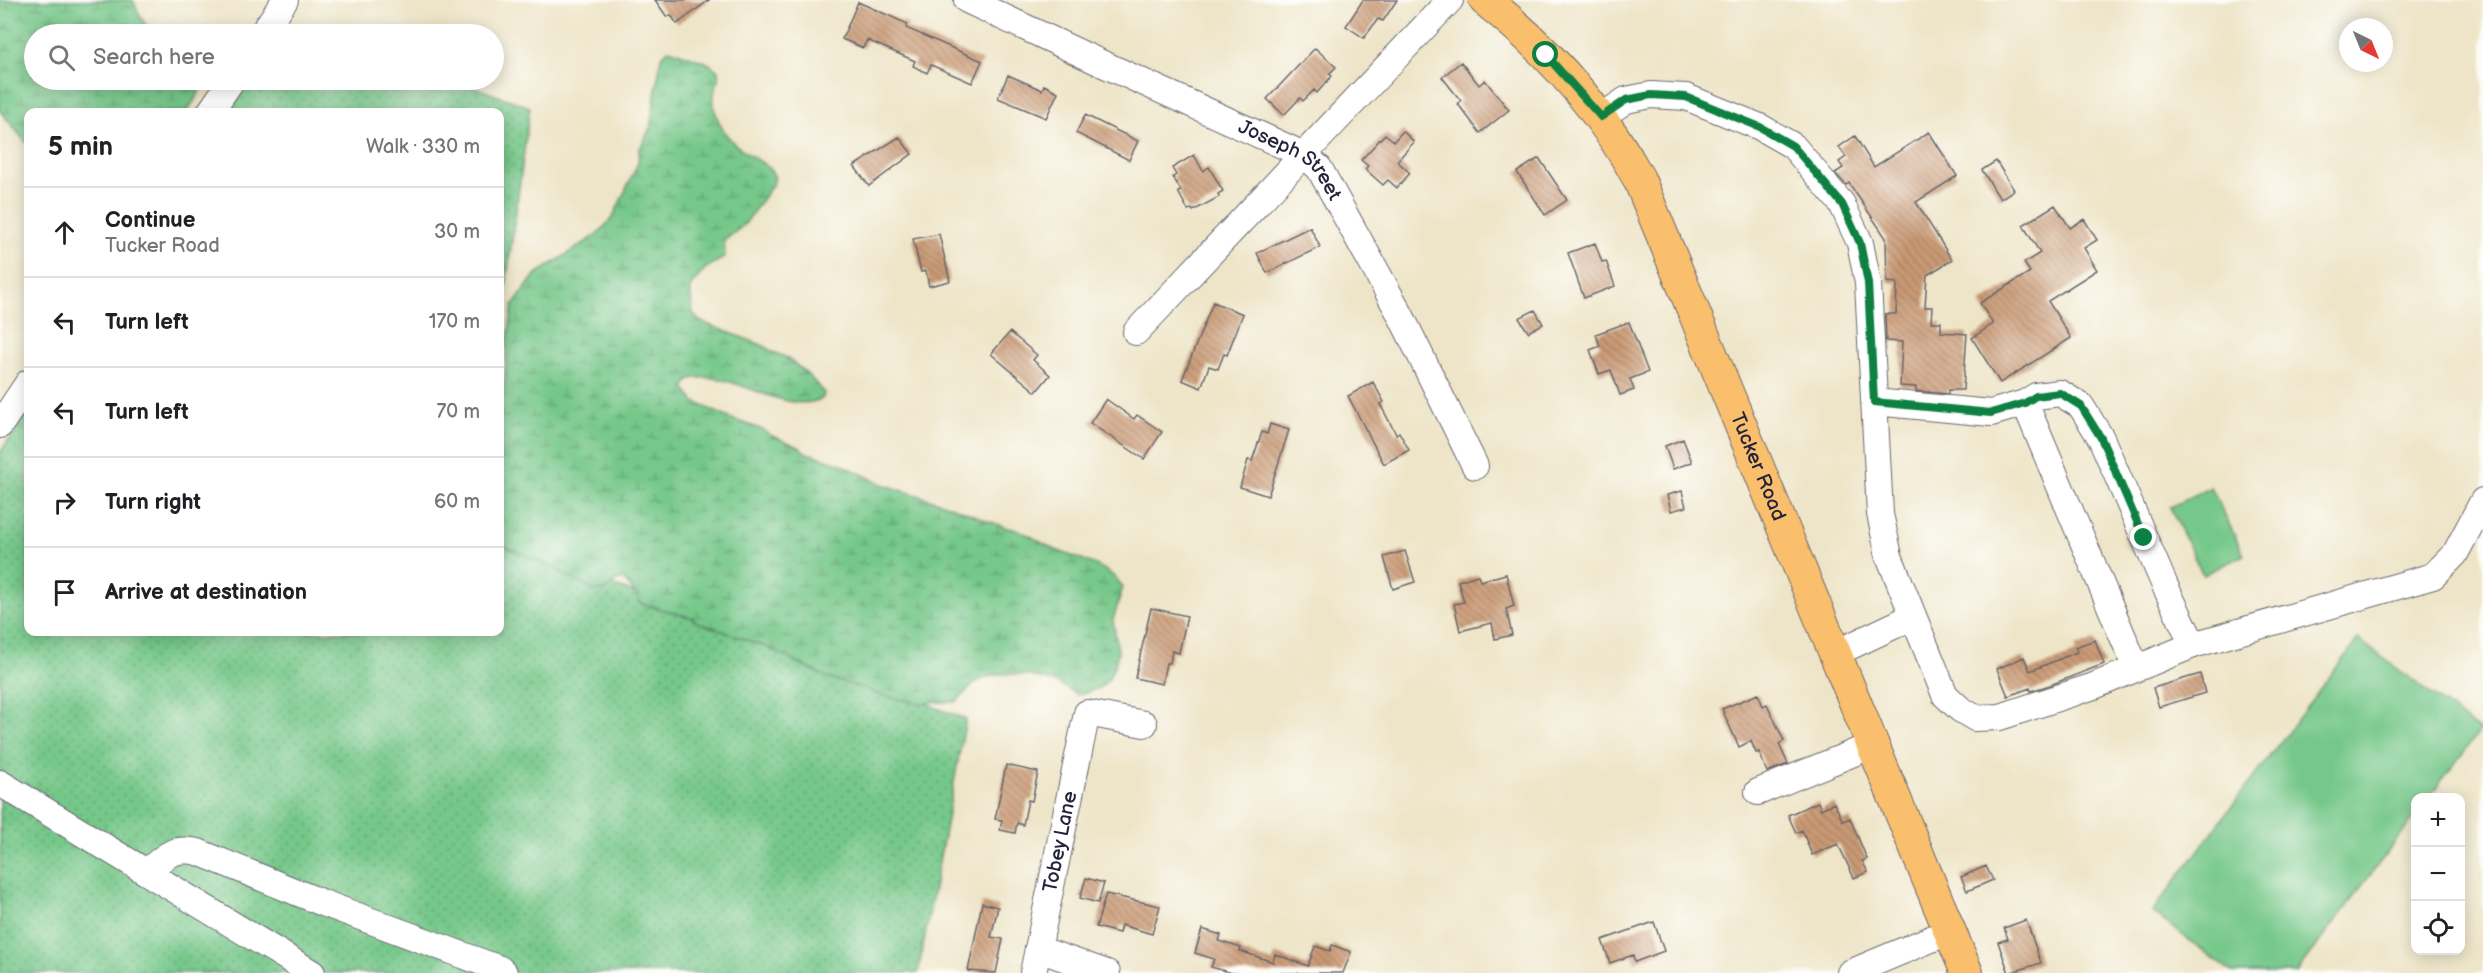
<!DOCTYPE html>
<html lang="en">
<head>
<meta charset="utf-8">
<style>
	:root { --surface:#fff; --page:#f2f2f2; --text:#202124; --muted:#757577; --line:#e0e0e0 }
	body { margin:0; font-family:"Balsamiq Sans",sans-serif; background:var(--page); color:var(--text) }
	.controls { position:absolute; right:18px; bottom:18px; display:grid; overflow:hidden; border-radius:12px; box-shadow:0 3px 15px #0003 }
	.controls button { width:54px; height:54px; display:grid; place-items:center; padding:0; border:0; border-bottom:2px solid var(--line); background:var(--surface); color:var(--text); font:30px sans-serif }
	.compass { position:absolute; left:2339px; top:18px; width:54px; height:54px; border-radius:50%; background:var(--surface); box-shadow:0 3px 15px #0003; rotate:137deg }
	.stop { position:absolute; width:18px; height:18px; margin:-14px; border:4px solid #0b8043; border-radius:50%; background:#fff }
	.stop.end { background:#0b8043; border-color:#fff; box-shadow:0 2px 6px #0008 }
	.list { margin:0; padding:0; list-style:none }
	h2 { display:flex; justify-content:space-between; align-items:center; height:78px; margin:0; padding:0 24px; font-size:26px }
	h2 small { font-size:20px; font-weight:400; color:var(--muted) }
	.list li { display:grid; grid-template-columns:39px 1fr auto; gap:18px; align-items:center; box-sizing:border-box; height:90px; padding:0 24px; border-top:2px solid var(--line) }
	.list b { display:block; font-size:22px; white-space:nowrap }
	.list p { margin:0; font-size:20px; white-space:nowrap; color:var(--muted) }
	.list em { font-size:20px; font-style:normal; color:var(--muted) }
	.icon { flex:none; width:33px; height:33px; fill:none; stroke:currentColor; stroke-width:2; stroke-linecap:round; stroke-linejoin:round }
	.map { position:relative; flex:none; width:2483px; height:973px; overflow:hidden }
	.search { position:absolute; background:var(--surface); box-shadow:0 3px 15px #0003; left:24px; top:24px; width:480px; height:66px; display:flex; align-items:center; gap:15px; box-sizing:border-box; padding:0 21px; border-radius:33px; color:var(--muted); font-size:22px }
	.panel { position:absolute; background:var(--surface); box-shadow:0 3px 15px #0003; left:24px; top:108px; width:480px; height:528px; border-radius:12px }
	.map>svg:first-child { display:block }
	.grass { fill:url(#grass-dots); stroke:#4c7562; stroke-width:1.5 }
	.wetland { fill:url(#wetland-marsh); stroke:#4c7562; stroke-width:1.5 }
	.pitch { fill:#76c88a; stroke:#4c7562; stroke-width:1.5 }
	.building { fill:url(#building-back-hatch) }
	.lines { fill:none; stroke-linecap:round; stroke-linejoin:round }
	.minor-casing { stroke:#69666c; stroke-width:28 }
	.major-casing { stroke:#69666c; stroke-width:34 }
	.minor { stroke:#fff; stroke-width:26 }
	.major { stroke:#f9bf6d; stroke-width:32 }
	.route { stroke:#0b8043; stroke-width:8 }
	.labels { text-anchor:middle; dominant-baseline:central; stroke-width:4.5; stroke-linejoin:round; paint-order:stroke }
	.street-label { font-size:20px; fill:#22223b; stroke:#fdfcf7 }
</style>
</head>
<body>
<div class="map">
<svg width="2483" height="973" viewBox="0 0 2483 973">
	<defs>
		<pattern id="grass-dots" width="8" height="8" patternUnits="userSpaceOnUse" patternTransform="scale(1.5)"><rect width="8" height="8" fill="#76c88a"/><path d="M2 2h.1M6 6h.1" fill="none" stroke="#60a272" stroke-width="1.8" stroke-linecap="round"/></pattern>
		<pattern id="wetland-marsh" width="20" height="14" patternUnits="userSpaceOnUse" patternTransform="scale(1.5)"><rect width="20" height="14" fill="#76c88a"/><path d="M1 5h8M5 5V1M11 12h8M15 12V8" fill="none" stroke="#60a272"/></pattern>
		<pattern id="building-back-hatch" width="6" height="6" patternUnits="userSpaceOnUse" patternTransform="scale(1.5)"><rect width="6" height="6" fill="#ca9a75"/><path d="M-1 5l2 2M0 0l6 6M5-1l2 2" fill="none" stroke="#a47d61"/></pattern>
	</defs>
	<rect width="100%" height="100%" fill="#fdfcf7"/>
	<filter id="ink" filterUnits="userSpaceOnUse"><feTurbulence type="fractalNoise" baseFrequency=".0167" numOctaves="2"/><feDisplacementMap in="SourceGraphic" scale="12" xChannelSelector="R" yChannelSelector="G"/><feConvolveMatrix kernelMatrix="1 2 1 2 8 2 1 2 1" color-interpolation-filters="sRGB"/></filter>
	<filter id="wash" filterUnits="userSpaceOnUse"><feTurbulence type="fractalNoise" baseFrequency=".008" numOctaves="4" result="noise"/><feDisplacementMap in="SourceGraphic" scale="24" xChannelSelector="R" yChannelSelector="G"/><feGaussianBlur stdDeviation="1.35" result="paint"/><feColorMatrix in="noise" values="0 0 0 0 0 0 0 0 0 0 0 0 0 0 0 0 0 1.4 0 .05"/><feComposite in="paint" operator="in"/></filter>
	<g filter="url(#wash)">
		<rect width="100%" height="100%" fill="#eee5c8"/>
		<path class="grass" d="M248 80H454L530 107 500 330V112H226Z
			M28 410V632H500V542L966 719 918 973H0V453Z"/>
		<path class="wetland" d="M0 0H133L140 16 152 34H34V80H200L199 93 187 112H28V145L0 111Z
			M669 49 708 63 718 71 719 80C705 103 721 135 742 150 754 159 768 163 775 177L773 184 745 224 724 241 725 257 706 268 690 287 693 313 699 321 764 346C770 352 777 353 785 357 801 367 812 378 824 393L823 398C785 418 732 368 690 379L684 388 695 402 729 418 763 430 772 436 799 447 807 453 839 463 882 484 945 504 1007 528C1024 529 1038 542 1054 549 1078 560 1107 563 1123 587L1113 620 1118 651 1116 662 1108 680 1099 688 1078 695C1055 678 1006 666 980 680 971 685 963 695 956 702L916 703 877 694 870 690 828 678 769 648 697 622 693 618 642 604 629 585 623 579 616 581 604 590 595 591 554 568 502 545 500 543V402L504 388 507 343 513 305 535 275 598 234 613 217 638 163 639 151 650 128 661 57Z"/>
		<path class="pitch" d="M2211 487 2244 555 2203 575 2170 507Z
			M2358 639 2480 731 2429 797 2416 798 2415 816 2296 973H2233L2152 912Z"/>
		<g id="blocks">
			<path class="building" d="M655 0H709L677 24 671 15 667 17Z
				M1363 0H1397L1383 21 1378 19 1364 38 1346 26Z
				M858 2 908 24 906 28 982 61 972 83 931 65 927 73 913 66 915 61 867 40 863 48 842 39Z
				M1315 48 1336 67 1329 74 1332 76 1317 93 1314 90 1303 101 1300 98 1284 115 1267 99Z
				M1461 62 1479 85 1485 80 1509 110 1480 133 1458 104 1461 101 1442 77Z
				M1008 75 1042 90 1044 85 1058 92 1046 118 998 98Z
				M1085 115 1138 141 1129 160 1076 133Z
				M1403 131 1414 142 1397 161 1410 173 1397 188 1388 180 1383 185 1365 169 1368 166 1361 160 1385 134 1394 141Z
				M1929 132 1957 176 1916 202 1952 260 1927 275 1925 307H1932L1931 322H1941V332L1967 334 1963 390H1948V394L1916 391V387L1900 386 1902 342 1886 341 1885 314H1896L1897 283 1887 282 1886 238 1849 183 1846 185 1835 173 1843 168 1839 162 1846 157 1839 147 1855 136 1874 167Z
				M899 137 912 154 869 186 854 166Z
				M1194 155 1203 171 1209 167 1223 191 1218 194 1219 197 1193 211 1192 209 1188 210 1178 192 1181 191 1173 177 1176 175 1172 168Z
				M1539 158 1567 200 1545 215 1517 172Z
				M1996 161 2014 190 2000 199 1982 170Z
				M2055 205 2070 228 2084 219 2097 240 2084 248 2097 270 2048 301 2071 338 2000 383 1972 338 1993 324 1980 303 2030 272 2024 263 2040 253 2023 225Z
				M1310 227 1320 247 1267 273 1257 253Z
				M939 234 950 281 929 286 926 271 921 272 913 239Z
				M1595 243 1602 262 1606 261 1615 286 1584 298 1568 253Z
				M1213 302 1243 314 1227 355 1224 354 1218 369 1209 366 1201 388 1182 380Z
				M1535 310 1543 324 1528 332 1519 318Z
				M1629 322 1648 372 1630 379 1634 390 1620 395 1611 370 1599 374 1590 350 1600 346 1596 334Z
				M1010 332 1037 355 1033 360 1050 375 1036 392 991 354Z
				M1373 382 1384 402 1380 404 1396 434 1399 432 1409 450 1384 464 1348 396Z
				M1106 399 1134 419 1137 415 1162 432 1144 459 1090 423Z
				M1270 424 1289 430 1268 496 1240 487 1248 460 1252 461 1262 432 1267 434Z
				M1683 439 1692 462 1673 469 1665 446Z
				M1682 491 1686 507 1671 511 1667 495Z
				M1405 551 1415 582 1393 589 1384 557Z
				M1506 574 1514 606 1506 609 1512 635 1495 639 1492 623 1460 631 1454 604 1464 602 1458 581 1478 575 1480 581Z
				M1151 608 1187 616 1179 653 1172 651 1170 663H1166L1162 684 1135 678Z
				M2095 640 2104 664 2050 685 2031 691 2030 688 2008 696 1997 669 2024 657 2030 671 2077 652 2075 647Z
				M2200 674 2205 693 2159 707 2153 688Z
				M1758 694 1763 706 1767 704 1784 741 1779 744 1788 764 1767 772 1759 752 1756 753 1751 741 1739 747 1722 709Z
				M1006 765 1038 772 1032 801 1028 800 1023 825 1017 823 1015 833 1000 830 1002 820 995 819Z
				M1818 802 1821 809 1834 803 1843 821 1850 818 1867 859 1862 861 1868 872 1854 878 1838 844 1812 855 1802 830 1796 833 1788 815Z
				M1986 866 1993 880 1967 891 1961 877Z
				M1086 878 1104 883 1098 903 1080 898Z
				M1106 894 1160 906 1152 934 1121 925 1119 933 1096 927Z
				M982 903 998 907 991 937 1003 939 996 973 968 971Z
				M2026 920 2041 963 2009 973 1998 942 2008 939 2004 928Z
				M1654 922 1664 951 1635 962 1633 955 1610 963 1602 940Z
				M1202 929 1221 935 1219 941 1241 948 1240 951 1273 962 1275 954 1308 966 1315 946 1330 951 1332 945 1351 952 1343 973H1232L1211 967 1214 959 1195 953Z"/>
		</g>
	</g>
	<g filter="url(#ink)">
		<use href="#blocks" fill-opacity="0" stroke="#69666c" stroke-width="1.5"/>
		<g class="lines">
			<g class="minor-casing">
				<g id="minor">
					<path id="s1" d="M967 0 1101 63 1304 155 1319 168 1400 314 1475 466"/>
					<path d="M262 34 285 0"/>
					<path d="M210 112 232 80"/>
					<path d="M1601 117 1626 100 1651 95 1686 97 1760 127 1793 146 1842 204 1860 243 1868 283 1880 514 1889 556 1945 695 1960 709 1975 718 2000 717 2094 686 2193 645 2166 588 2101 438 2081 406 2060 393 2036 396 2025 403 1991 413 1874 402"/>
					<path d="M1136 332 1450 0"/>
					<path d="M2025 403 2136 668"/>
					<path d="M0 425 28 383"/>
					<path d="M2193 645 2433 576 2455 554 2483 501"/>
					<path d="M1836 653 1912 617"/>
					<path d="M0 783 312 973"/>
					<path d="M1758 792 1873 745"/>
					<path d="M148 871C165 855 174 847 198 852L323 903 500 969 504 973"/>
					<path d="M1038 949 1107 973"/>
					<path id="s2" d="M1033 973 1087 713 1144 724"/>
					<path d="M1850 973 1950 931"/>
				</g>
			</g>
			<g class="major-casing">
				<g id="major">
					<path id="s3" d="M1485 0C1548 50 1601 109 1639 179L1967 973"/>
				</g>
			</g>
			<use href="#minor" class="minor"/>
			<use href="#major" class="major"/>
		</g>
	</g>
	<g class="lines" filter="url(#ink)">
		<path class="route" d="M1546 55 1601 117 1626 100 1651 95 1686 97 1760 127 1793 146 1842 204 1860 243 1868 283 1874 402 1991 413 2025 403 2036 396 2060 393 2081 406 2101 438 2144 538"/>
	</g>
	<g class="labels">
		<g class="street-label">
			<text stroke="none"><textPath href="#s1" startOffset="363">Joseph Street</textPath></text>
			<text stroke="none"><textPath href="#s3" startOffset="549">Tucker Road</textPath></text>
			<text stroke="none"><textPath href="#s2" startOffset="134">Tobey Lane</textPath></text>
		</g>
	</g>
</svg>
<div class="controls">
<button>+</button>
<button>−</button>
<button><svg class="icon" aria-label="locate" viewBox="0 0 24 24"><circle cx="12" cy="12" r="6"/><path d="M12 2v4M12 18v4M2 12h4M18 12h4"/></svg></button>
</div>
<svg class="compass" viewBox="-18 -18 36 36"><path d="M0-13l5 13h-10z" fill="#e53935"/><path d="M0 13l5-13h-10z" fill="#757577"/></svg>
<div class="stop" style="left:1546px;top:55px"></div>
<div class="stop end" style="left:2144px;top:538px"></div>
<div class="search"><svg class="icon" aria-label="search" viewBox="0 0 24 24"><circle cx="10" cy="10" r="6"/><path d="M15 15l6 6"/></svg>Search here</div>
<section class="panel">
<h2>5 min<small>Walk · 330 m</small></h2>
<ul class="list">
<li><svg class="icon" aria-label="ahead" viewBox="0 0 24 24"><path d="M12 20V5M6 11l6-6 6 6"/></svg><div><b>Continue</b><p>Tucker Road</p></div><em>30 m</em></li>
<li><svg class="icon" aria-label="left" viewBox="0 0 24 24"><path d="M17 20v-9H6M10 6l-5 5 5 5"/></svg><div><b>Turn left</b></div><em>170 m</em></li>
<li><svg class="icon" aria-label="left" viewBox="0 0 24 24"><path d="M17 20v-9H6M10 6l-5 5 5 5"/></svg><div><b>Turn left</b></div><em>70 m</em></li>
<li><svg class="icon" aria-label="right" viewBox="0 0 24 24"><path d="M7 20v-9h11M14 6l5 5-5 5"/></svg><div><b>Turn right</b></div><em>60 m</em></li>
<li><svg class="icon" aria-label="arrive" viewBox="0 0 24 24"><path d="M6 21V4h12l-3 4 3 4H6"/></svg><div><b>Arrive at destination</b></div></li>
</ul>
</section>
</div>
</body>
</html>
